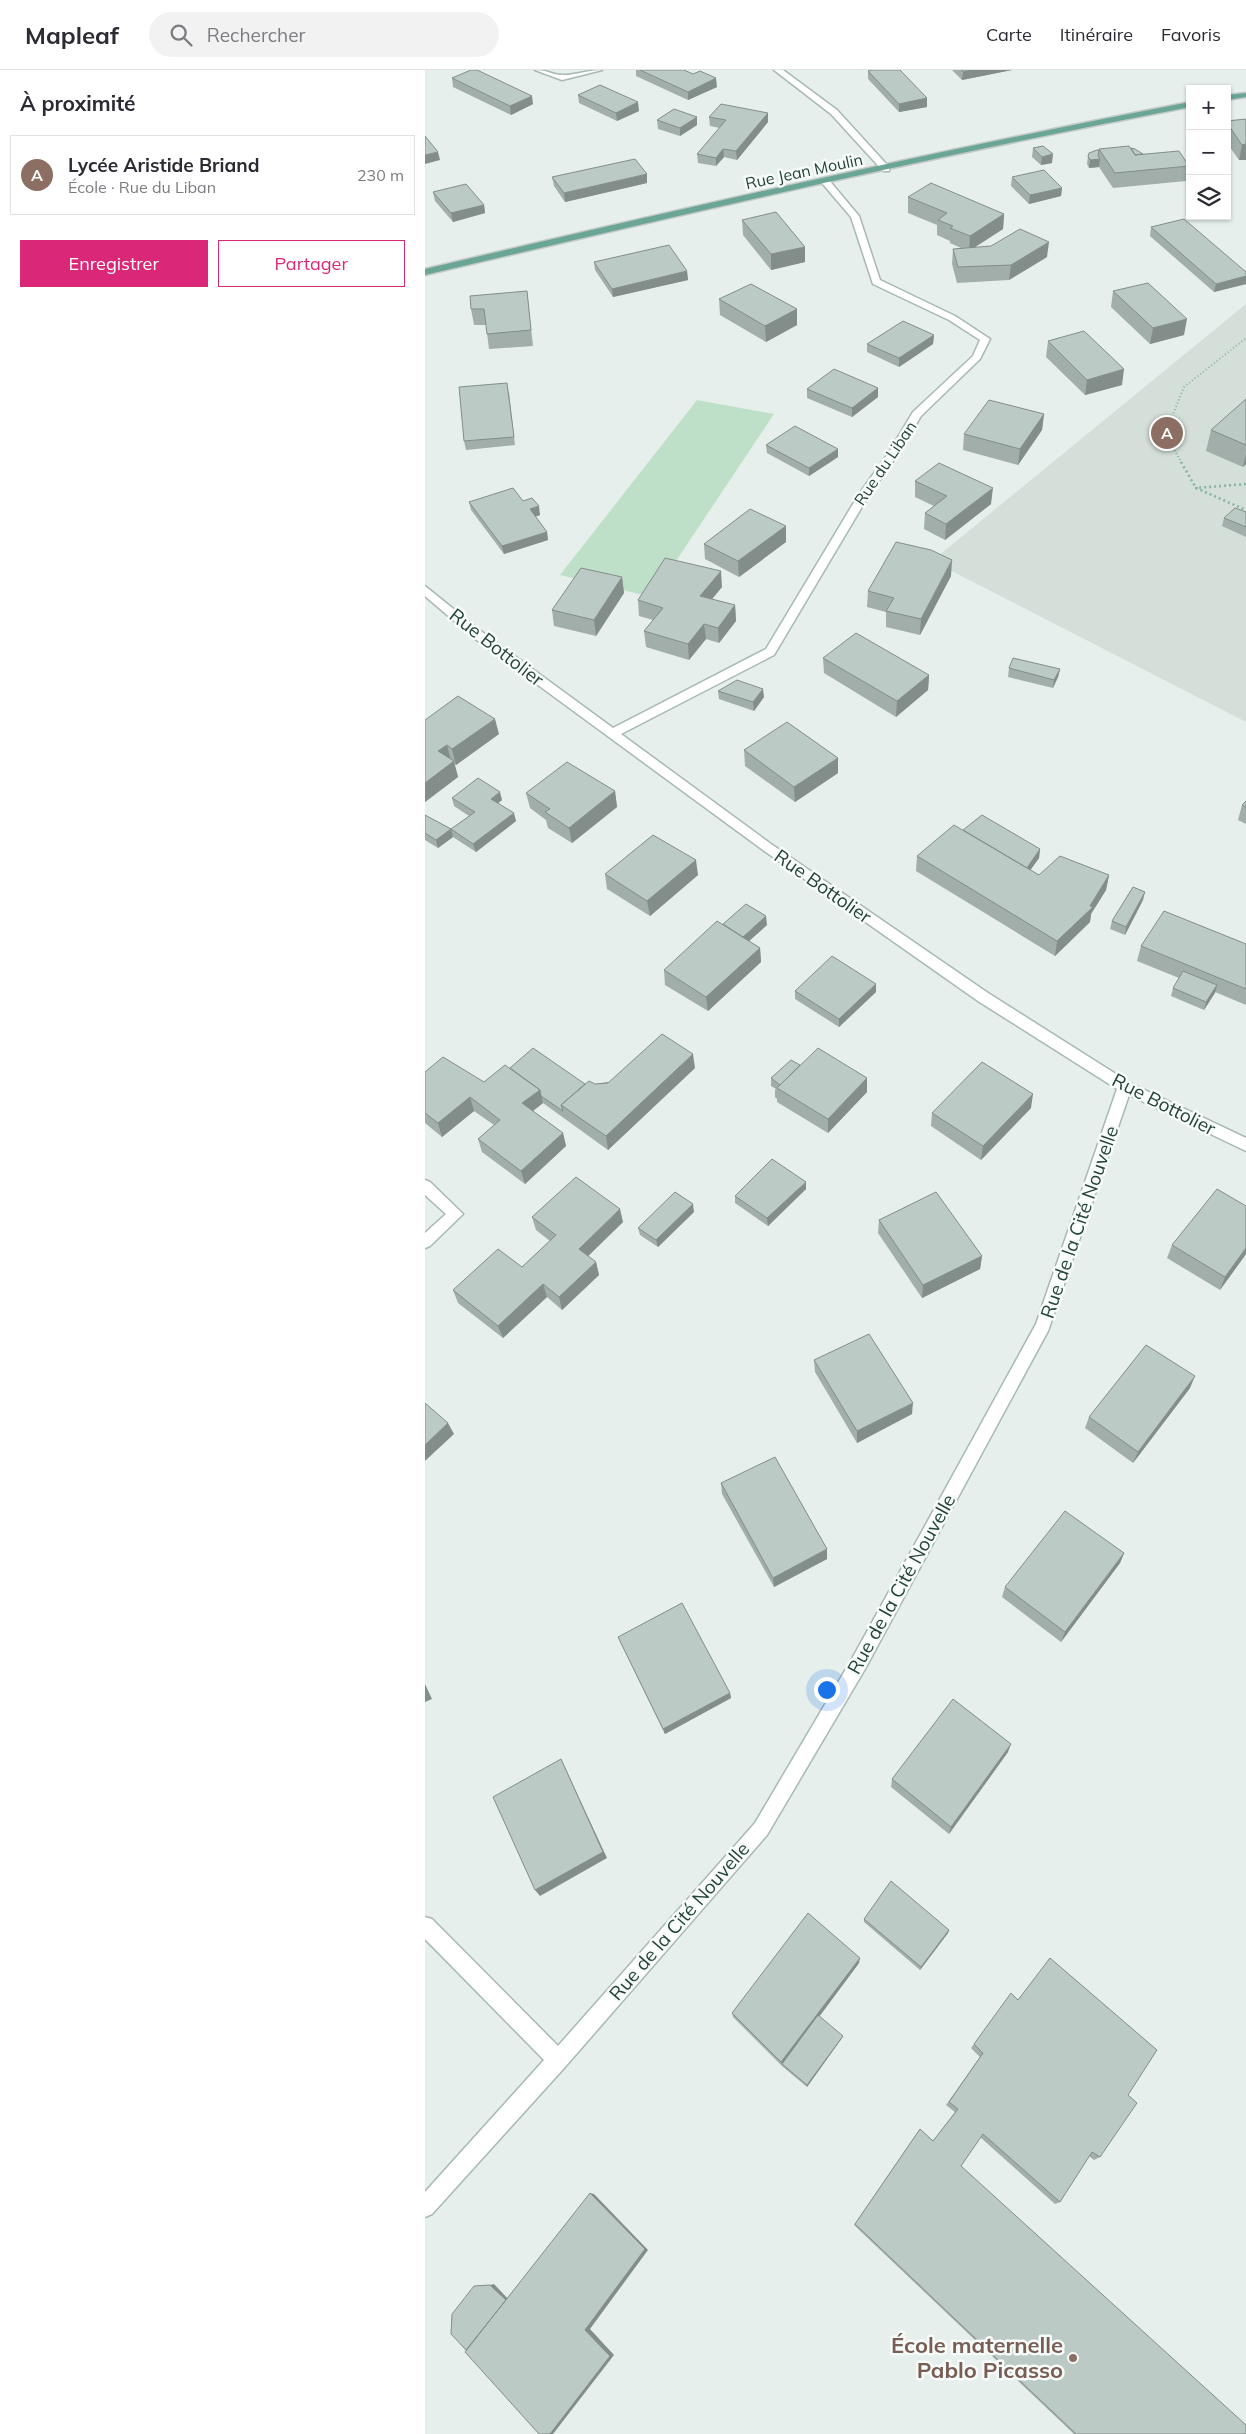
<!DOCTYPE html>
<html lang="fr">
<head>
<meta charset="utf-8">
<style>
	:root { --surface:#fff; --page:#f2f2f3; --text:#2b2b33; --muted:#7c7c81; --line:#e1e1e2; --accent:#db2777 }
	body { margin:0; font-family:Mulish,sans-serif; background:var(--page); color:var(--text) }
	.controls { position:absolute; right:15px; top:15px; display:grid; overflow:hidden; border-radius:0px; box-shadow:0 1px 4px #0004 }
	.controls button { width:45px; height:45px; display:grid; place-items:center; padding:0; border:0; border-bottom:1px solid var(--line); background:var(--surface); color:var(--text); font:25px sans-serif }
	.you { position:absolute; left:401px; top:1619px; width:18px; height:18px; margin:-12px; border:4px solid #fff; border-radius:50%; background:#1a73e8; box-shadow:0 0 0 8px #1a73e833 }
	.badge { display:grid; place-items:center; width:32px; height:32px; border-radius:50%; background:var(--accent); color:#fff; font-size:16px; font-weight:700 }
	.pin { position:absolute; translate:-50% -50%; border:2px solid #fff; box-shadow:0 1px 5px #0006 }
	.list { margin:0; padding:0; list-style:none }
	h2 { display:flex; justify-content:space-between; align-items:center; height:65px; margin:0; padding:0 20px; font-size:21px }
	h2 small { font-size:16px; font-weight:400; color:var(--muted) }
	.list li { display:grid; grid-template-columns:32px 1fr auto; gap:15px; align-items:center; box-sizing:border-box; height:80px; margin:0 10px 10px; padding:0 10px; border:1px solid var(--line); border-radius:0px }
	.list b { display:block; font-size:19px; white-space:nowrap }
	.list p { margin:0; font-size:16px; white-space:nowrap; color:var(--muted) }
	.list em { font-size:16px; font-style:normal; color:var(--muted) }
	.actions { display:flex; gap:10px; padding:15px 20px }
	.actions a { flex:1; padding:11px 0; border:1px solid var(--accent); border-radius:0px; text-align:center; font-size:18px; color:var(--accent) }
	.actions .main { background:var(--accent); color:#fff }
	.icon { flex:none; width:28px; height:28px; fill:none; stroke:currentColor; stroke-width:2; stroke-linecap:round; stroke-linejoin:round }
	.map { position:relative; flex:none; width:821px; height:2364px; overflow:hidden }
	header { display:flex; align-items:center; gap:30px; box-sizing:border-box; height:70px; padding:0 25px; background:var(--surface); border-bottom:1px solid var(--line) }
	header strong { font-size:24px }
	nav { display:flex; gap:28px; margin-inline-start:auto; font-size:18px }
	.search { width:350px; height:45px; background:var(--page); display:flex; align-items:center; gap:12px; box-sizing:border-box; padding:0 18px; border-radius:28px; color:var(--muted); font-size:19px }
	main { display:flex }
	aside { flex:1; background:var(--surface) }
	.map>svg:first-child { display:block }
	.built { fill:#d4dfda }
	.green { fill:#bfe0c8 }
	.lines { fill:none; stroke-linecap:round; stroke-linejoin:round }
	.minor-casing { stroke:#a8b8b2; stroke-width:3 }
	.major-casing { stroke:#c2cac8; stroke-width:3 }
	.path-far1 { stroke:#86b3a5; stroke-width:2; stroke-dasharray:1 2.5; stroke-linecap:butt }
	.path { stroke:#86b3a5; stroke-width:2.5; stroke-dasharray:2 3; stroke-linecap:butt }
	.minor { fill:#fff; fill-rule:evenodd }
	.major { fill:#6aa596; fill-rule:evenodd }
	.wall { fill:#a1aea9 }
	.shaded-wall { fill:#838d89 }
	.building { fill:#bbcac4; stroke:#838d89 }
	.education-dot { fill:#8d6e63; stroke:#f7fbf9; stroke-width:2 }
	.labels { text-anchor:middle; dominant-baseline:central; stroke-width:5; stroke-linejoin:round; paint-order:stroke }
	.far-street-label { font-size:16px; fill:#24423a; stroke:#f7fbf9 }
	.street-label { font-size:19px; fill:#24423a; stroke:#f7fbf9 }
	.near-education-label { font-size:22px; font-weight:bold; fill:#785e54; stroke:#f7fbf9; text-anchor:end }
</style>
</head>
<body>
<header>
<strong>Mapleaf</strong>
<div class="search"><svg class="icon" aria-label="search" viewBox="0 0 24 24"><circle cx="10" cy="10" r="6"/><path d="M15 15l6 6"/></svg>Rechercher</div>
<nav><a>Carte</a><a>Itinéraire</a><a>Favoris</a></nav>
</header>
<main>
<aside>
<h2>À proximité<small></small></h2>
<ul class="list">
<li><span class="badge" style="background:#8d6e63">A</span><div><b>Lycée Aristide Briand</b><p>École · Rue du Liban</p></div><em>230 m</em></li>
</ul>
<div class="actions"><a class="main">Enregistrer</a><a>Partager</a></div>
</aside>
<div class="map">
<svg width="821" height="2364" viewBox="0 0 821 2364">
	<rect width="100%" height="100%" fill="#e6efeb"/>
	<path class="built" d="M821 234V652L507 491Z"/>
	<path class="green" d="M272 330 349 344 227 527 135 505Z"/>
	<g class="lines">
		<g class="minor-casing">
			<path id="minor" d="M110 0C122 0 128 5 137 5 146 6 164 0 177 0L137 10Z
				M349 0H358L412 40 464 97V101H458L406 44Z
				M397 109H403L434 146 455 210 530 246 565 269 555 289 496 346 474 383 444 425 349 585 196 664 346 774 563 923 705 1013 821 1068V1081L704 1025 623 1261 440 1599 342 1765 140 1997 7 2144 0 2147V2122L119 1990 0 1869V1847L7 1849 133 1976 330 1753 428 1587 611 1254 692 1019 553 931 338 780 49 568 0 526V516L57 562 188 658 341 579 434 424 464 382 488 342 548 286 555 270 524 250 448 214 426 147 397 113Z
				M0 1110 5 1112 38 1144 5 1176 0 1178V1163L21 1144 0 1125Z"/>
		</g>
		<g class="major-casing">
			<path id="major" d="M821 23V27L802 30V25Z
				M765 32V37C509 86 254 145 0 205V199C254 139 509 81 765 32Z"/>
		</g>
		<path class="path-far1" d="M757 393 740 364 759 317 821 268"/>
		<path class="path" d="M756 392 771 418
			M821 414 771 418 821 440"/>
		<use href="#minor" class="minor"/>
		<use href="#major" class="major"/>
	</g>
	<path class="wall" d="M211 0H259L292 17 263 30 211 6Z
		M527 0H587L537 10Z
		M443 1 502 28V37L474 42 443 9Z
		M27 8 108 34 86 45 28 17Z
		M153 25 214 41 192 51 154 33Z
		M343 43V52L312 90 299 87 291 96 273 93 272 84 295 58 285 56 284 47Z
		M821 49V90H814L802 73V51Z
		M232 50 272 55 255 66 233 59Z
		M608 78 627 93 616 95 607 87Z
		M706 78 718 84 764 96 761 111 688 118 674 97 664 98 662 94 663 86 672 80Z
		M127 107 222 113 140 132 129 116Z
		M587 107 637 118 636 126 604 134 586 116Z
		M8 122 59 135 60 143 28 152 10 131Z
		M483 127 579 144 578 159 550 177 622 187 584 210 532 213 527 194 528 179 536 178 525 173V171L512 165V155L483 143Z
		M317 150 380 192 346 200 318 165Z
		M726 157 821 202V214L789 222 725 166Z
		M169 192 262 201 263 210 188 227 170 200Z
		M102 221 108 276 64 279 61 255H49L46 239Z
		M688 221 759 265 725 274 686 237Z
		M294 229 372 239V255L341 272 295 245Z
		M509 265 508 274 474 297 442 282V274Z
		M623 271 697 315 660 325 621 287Z
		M453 318V327L427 347 382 328V319Z
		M84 322 90 375 41 380 39 371Z
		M821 330V394L818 397 781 381 786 360Z
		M619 344 617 360 593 395 538 380 539 364Z
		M341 375 413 387 384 406 342 383Z
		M490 411 566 434 520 470 499 459 500 443 509 436 490 427Z
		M98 431 115 445 110 447 122 462 123 470 79 484 46 440 44 432Z
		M821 442V467L797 456 799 448Z
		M361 456V472L314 507 280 489 279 474Z
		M526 506 495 565 461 557V542L442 537 443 521Z
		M197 507 199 523 171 566 129 556 127 540Z
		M297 517 287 529 310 535 311 551 294 573 281 569 264 590 221 577 219 561 228 550 214 546 213 530Z
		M398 588 504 605 503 620 471 647 399 603Z
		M584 598 635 599 633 607 628 618 583 607Z
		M293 621 339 627 329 641 294 629Z
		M0 650 74 664 31 695 29 694 33 707 0 732Z
		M319 680 413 688V703L370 732 320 696Z
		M190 721 192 737 147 773 123 758 121 750 105 738 101 723Z
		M27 728 77 730 73 733 91 751 51 782 28 767 13 778 0 770V745L26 759 44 746 29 736Z
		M821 731V754L813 750 817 735Z
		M538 760 615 779 614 788 605 800 614 805H684L681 820 666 844 665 852 630 886 491 801 492 786Z
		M180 804 273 805 225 846 182 819Z
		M718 830 700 865 685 859 687 851Z
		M342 855 324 871 335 878 336 892 283 941 240 915 239 900Z
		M821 874V935L790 922 779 940 746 926 748 918 754 908 712 891 716 876Z
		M370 921 451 922 414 957 370 929Z
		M375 995 442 1022 403 1063 352 1032V1029L350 1027V1020L351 1019 346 1016V1008Z
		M85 998 160 1014H170L270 998 183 1080 118 1033 108 1041 138 1063 141 1076 100 1114 57 1082 53 1069 69 1055 49 1041 17 1067 0 1053V1002L59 1012Z
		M606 1038 556 1090 506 1056 507 1043Z
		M381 1119 343 1156 310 1133V1126Z
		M821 1136V1184L795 1220 742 1188 747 1175Z
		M269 1142 233 1177 215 1165 213 1158Z
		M107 1147 198 1152 163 1186 171 1192 174 1205 137 1240 122 1227 78 1268 33 1233 28 1220 97 1197 125 1171 111 1160Z
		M454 1150 557 1186 555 1199 497 1228 453 1163Z
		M389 1290 487 1344 432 1373 390 1302Z
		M765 1318 708 1393 660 1358 664 1347Z
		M296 1413 402 1479V1489L349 1517 297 1424Z
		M699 1483 695 1493 636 1572 577 1527 580 1517Z
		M193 1567 305 1623 306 1628 240 1664Z
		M583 1682 524 1764 466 1717 467 1709Z
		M439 1849 524 1860 523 1863 495 1900 439 1852Z
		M434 1893 394 1947 417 1968 382 2017 357 1996 308 1947 307 1943Z
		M593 1930 703 2025 675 2087 669 2090 664 2086 635 2132 630 2134 555 2067 536 2096 821 2364H649L429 2155 495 2059 508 2071 530 2042 521 2035 555 1987 546 1978 549 1974Z"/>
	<path class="shaded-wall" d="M547 0H587L537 10 538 2Z
		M291 8 292 17 263 30V22Z
		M107 26 108 34 86 45 85 36Z
		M502 28V37L474 42V34Z
		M213 32 214 41 192 51 191 43Z
		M343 43V52L312 90 311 81Z
		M272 47V55L255 66V58Z
		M821 74V90H814L817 75Z
		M298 79 299 87 291 96V88Z
		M13 82 15 90 0 94V85Z
		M628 84 627 93 616 95 617 87Z
		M675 89 674 97 664 98 665 90Z
		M222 104V113L140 132 139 123Z
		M637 118 636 126 604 134 605 125Z
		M59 135 60 143 28 152 26 143Z
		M579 144 578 159 544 181 545 166Z
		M624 172 622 187 584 210 586 195Z
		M380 177V192L346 200V184Z
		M262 201 263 210 188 227 187 219Z
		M821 206V214L789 222 791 214Z
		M372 239V255L341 272 340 256Z
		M762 249 759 265 725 274 728 258Z
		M509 265 508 274 474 297V288Z
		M699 299 697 315 660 325 662 310Z
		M453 318V327L427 347V338Z
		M619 344 617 360 593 395 595 379Z
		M413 379V387L384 406V398Z
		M821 384V394L818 397Z
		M568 418 566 434 520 470 521 454Z
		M114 436 115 445 106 448 105 439Z
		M361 456V472L314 507 313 491Z
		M122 462 123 470 79 484 77 476Z
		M527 490 526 506 495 565 496 549Z
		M296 501 297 517 277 541 275 526Z
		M197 507 199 523 171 566 169 550Z
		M310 535 311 551 294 573 293 558Z
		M279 554 281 569 264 590 263 574Z
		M635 599 633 607 628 618 629 610Z
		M504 605 503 620 471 647 472 631Z
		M338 619 339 627 329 641 328 632Z
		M70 649 74 664 31 695 27 679Z
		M22 675 26 691 13 681Z
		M413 688V703L370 732 369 717Z
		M29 691 33 707 0 732V713Z
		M190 721 192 737 147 773 144 758Z
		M75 722 77 730 68 737 66 729Z
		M89 743 91 751 51 782 48 774Z
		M26 759 28 767 13 778 11 770Z
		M615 779 614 788 597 812 598 804Z
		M271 790 273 805 225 846 222 831Z
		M684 805 681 820 666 844 665 852 630 886 632 871 665 836Z
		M720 822 718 830 700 865 701 857Z
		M341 846 342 855 315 879 314 871Z
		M335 878 336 892 283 941 281 927Z
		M451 914V922L414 957V949Z
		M792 915 790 923 779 940 781 932Z
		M268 984 270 998 183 1080 181 1066Z
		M442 1008V1022L403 1063V1049Z
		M115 1020 118 1033 100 1047 97 1033Z
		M608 1024 606 1038 556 1090 558 1076Z
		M45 1027 49 1041 17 1067 13 1053Z
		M138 1063 141 1076 100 1114 96 1101Z
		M381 1112V1119L343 1156 342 1148Z
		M268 1134 269 1142 233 1177 231 1170Z
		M195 1139 198 1152 157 1192 154 1179Z
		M821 1178V1184L795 1220 800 1207Z
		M557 1186 555 1199 497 1228 498 1215Z
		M171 1192 174 1205 137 1240 134 1227Z
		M118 1214 122 1227 78 1268 73 1256Z
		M770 1306 765 1318 708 1393 713 1382Z
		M488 1333 487 1344 432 1373V1361Z
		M23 1353 29 1364 0 1391V1375Z
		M402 1479V1489L349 1517 348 1508Z
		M699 1483 695 1493 636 1572 640 1562Z
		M0 1614 7 1629 0 1632Z
		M305 1623 306 1628 240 1664 238 1659Z
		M586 1674 583 1682 524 1764 526 1757Z
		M136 1689 182 1788 115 1826 110 1820Z
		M524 1860 523 1863 495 1900 496 1897Z
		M435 1888 434 1893 358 1995 356 1992Z
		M418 1966 417 1968 382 2017V2015Z
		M165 2123 169 2124 223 2180 165 2259 189 2285 128 2364H125L160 2260Z
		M69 2214 85 2231 46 2281 65 2215Z"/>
	<path class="building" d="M46 0H52L107 26 85 36 27 8Z
		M215 0H259L268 4 275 1 291 8 263 22Z
		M447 0H475L502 28 474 34 443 1Z
		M536 0H547L538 2Z
		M175 15 213 32 191 43 153 25Z
		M296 34 343 43 311 81 298 79 291 88 272 84 301 50 284 47Z
		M249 39 272 47 255 58 232 50Z
		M821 49V74L817 75 802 53V51Z
		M0 66 13 82 0 85Z
		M618 76 628 84 617 87 608 78Z
		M704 76 710 85 754 81 764 96 690 103 674 79Z
		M706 78 710 79 718 84 710 85Z
		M672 80H674L673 86 675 89 665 90 663 86 664 83Z
		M210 89 222 104 139 123 127 107Z
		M619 100 637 118 605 125 587 107Z
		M506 113 579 144 545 166 525 158 528 156 513 150 522 143 483 127Z
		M41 114 59 135 26 143 8 122Z
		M351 142 380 177 346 184 317 150Z
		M759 149 821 202V206L791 214 726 157Z
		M595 159 624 172 586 195 533 197 528 179 566 176Z
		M244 175 262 201 187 219 169 192Z
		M723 213 762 249 728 258 688 221Z
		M326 214 372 239 340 256 294 229Z
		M102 221 106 260 62 264 59 239H46L45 226Z
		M478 251 509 265 474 288 442 274Z
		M659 261 699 299 662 310 623 271Z
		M409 299 453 318 427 338 382 319Z
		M82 313 89 367 39 371 34 317Z
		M821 329V375L786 360Z
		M564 330 619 344 595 379 539 364Z
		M370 356 413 379 384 398 341 375Z
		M514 393 568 418 521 454 500 443 522 426 490 411Z
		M88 418 98 431 107 428 114 436 105 439 122 462 77 476 44 432Z
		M810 438 821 442V457L799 448Z
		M325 439 361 456 313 491 279 474Z
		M471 472 506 480 527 490 496 549 461 541 469 528 443 521Z
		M240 488 296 501 275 526 310 535 293 558 279 554 263 574 219 561 238 538 213 530Z
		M156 498 197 507 169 550 127 540Z
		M431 563 504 605 472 631 398 588Z
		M588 588 635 599 629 610 584 598Z
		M312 610 338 619 328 632 293 621Z
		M33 626 70 649 27 679 22 675 13 681 29 691 0 713V650Z
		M362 652 413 688 369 717 319 680Z
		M142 692 190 721 144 758 120 742 125 739 101 723Z
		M53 708 75 722 66 729 89 743 48 774 26 759 11 770 0 763V745L26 759 50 742 27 728Z
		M821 731V737L817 735Z
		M557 745 615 779 602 798 538 760Z
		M529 755 614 805 635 786 684 805 665 836 668 837 632 871 492 786Z
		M228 765 271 790 222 831 180 804Z
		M708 817 720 822 701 857 687 851Z
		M321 834 341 846 318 867 298 854Z
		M739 841 821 874V919L716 876Z
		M292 851 335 878 281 927 239 900Z
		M407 886 451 914 414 949 370 921Z
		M758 901 792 915 781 932 748 918Z
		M237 964 268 984 181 1066 136 1035 164 1011 170 1014 183 1013Z
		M108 978 160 1014 136 1035 138 1041 116 1026 115 1020 85 998Z
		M393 978 442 1008 403 1049 352 1018Z
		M18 987 59 1012 80 995 115 1020 97 1033 138 1063 96 1101 53 1069 75 1050 45 1027 13 1053 0 1043V1002Z
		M366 990 375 995 355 1015 346 1008Z
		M557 992 608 1024 558 1076 507 1043Z
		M347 1089 381 1112 342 1148 310 1126Z
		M151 1107 195 1139 154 1179 171 1192 134 1227 118 1214 73 1256 28 1220 73 1179 97 1197 131 1165 107 1147Z
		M792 1119 821 1136V1178L800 1207 747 1175Z
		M250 1122 268 1134 231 1170 213 1158Z
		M511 1122 557 1186 498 1215 454 1150Z
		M444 1264 488 1333 432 1361 389 1290Z
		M721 1275 770 1306 713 1382 664 1347Z
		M0 1333 23 1353 0 1375Z
		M350 1387 402 1479 348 1508 296 1413Z
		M640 1441 699 1483 640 1562 580 1517Z
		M257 1533 305 1623 238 1659 193 1567Z
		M528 1629 586 1674 526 1757 467 1709Z
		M136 1689 178 1782 110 1820 68 1727Z
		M466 1811 524 1860 496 1897 439 1849Z
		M383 1843 435 1888 356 1992 307 1943Z
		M625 1888 732 1980 703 2025 712 2033 675 2087 667 2082 635 2132 558 2064 536 2096 821 2355V2364H651L430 2154 495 2059 508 2071 533 2039 524 2032 558 1983 549 1974 586 1923 593 1930Z
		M393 1945 418 1966 382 2015 357 1994Z
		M165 2123 220 2179 160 2260 185 2286 125 2364H114L40 2282Z
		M65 2215 81 2230 41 2280 26 2264 27 2244 49 2216Z"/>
	<circle class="education-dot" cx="648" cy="2288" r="5"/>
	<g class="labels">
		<g class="far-street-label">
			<text transform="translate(379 101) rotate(-12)">Rue Jean Moulin</text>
			<text transform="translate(460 393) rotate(-56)">Rue du Liban</text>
		</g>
		<g class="street-label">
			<text transform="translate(72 577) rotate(38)">Rue Bottolier</text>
			<text transform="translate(398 816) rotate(35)">Rue Bottolier</text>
			<text transform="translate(739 1034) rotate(27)">Rue Bottolier</text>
			<text transform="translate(654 1152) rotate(-71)">Rue de la Cité Nouvelle</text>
			<text transform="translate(476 1514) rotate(-61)">Rue de la Cité Nouvelle</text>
			<text transform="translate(254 1851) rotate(-49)">Rue de la Cité Nouvelle</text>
		</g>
		<g class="near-education-label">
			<text x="638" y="2275">École maternelle<tspan x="638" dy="25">Pablo Picasso</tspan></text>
		</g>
	</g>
</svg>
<div class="controls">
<button>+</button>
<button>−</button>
<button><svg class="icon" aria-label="layers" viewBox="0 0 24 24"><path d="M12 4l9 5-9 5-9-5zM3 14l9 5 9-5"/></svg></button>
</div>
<div class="you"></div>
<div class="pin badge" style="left:742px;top:363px;background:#8d6e63">A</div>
</div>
</main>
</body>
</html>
